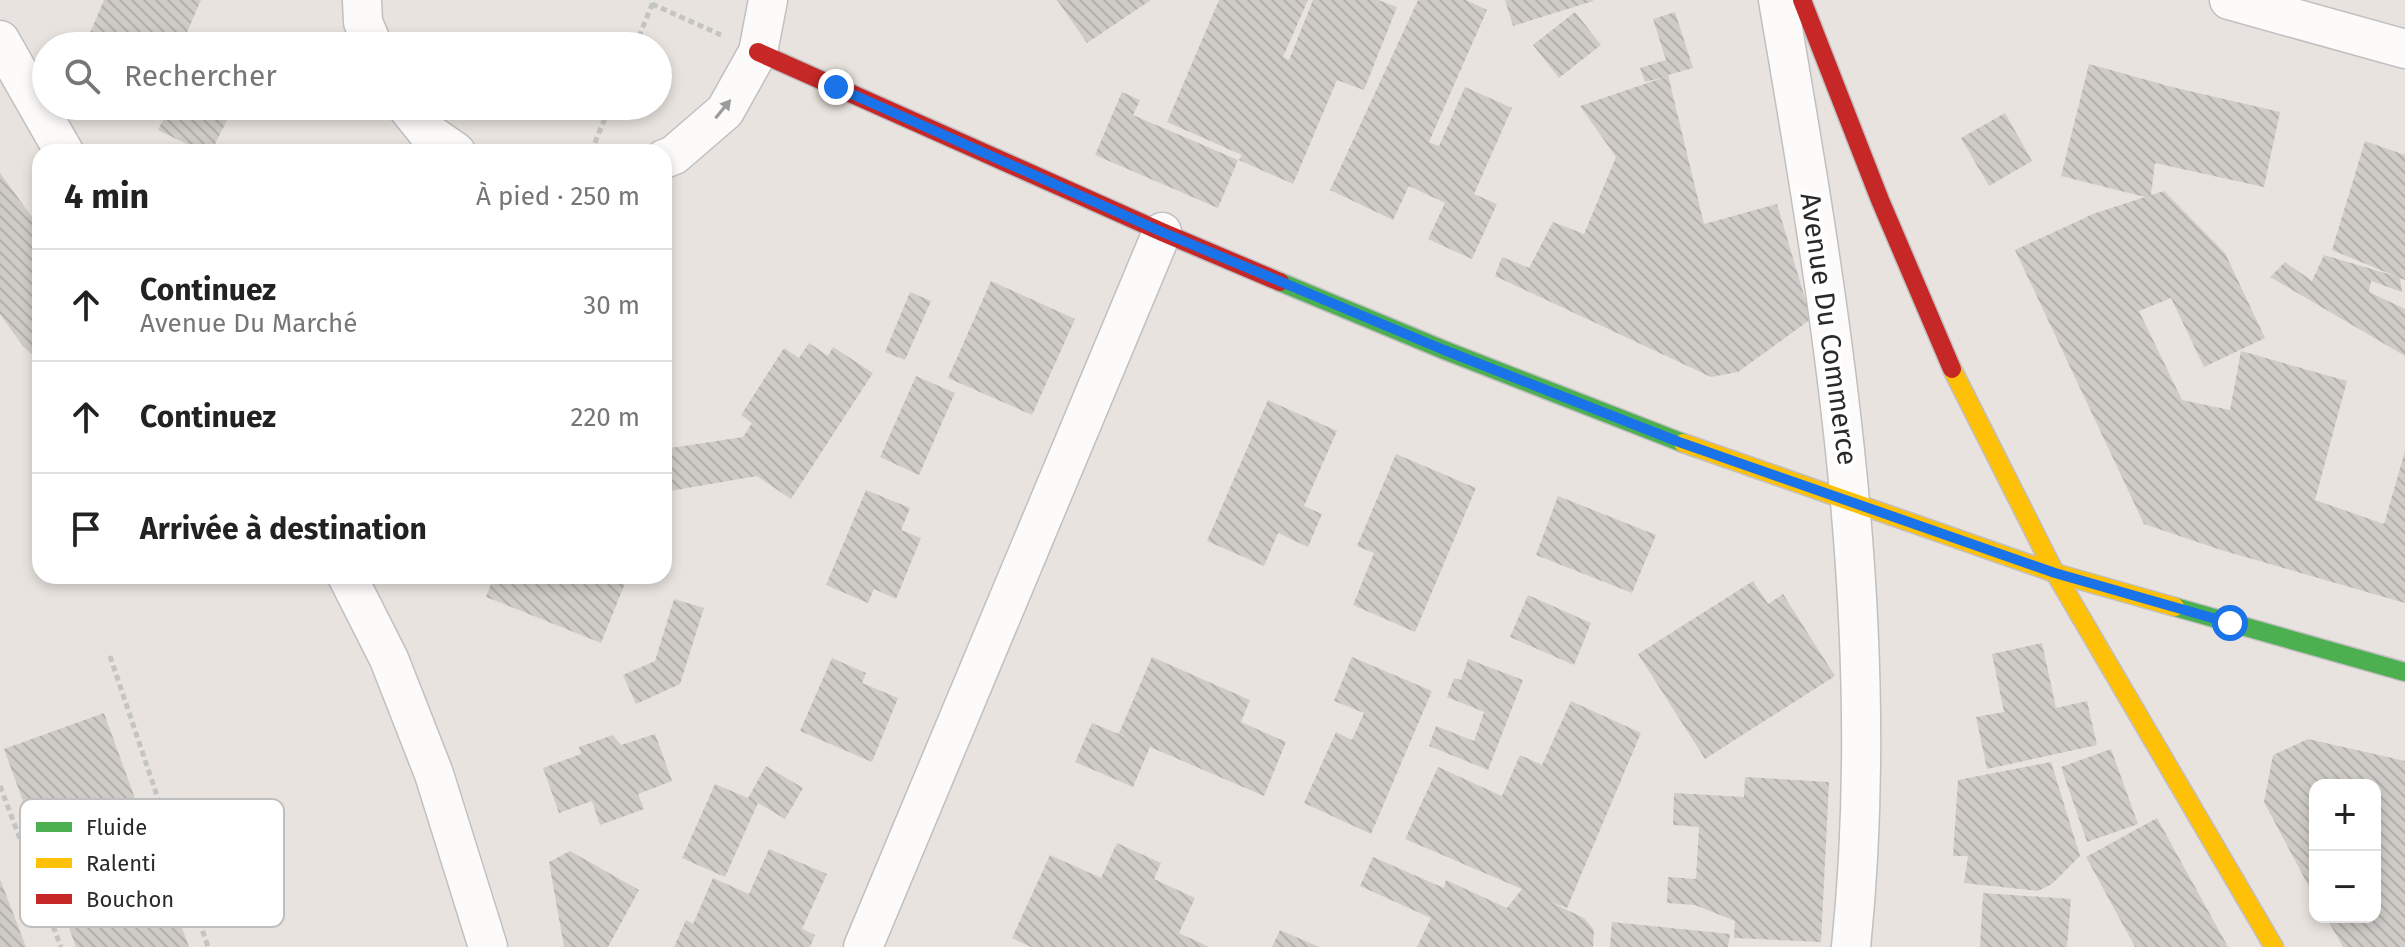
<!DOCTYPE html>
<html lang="fr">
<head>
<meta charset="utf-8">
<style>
	:root { --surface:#fff; --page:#f6f6f6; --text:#222; --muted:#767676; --line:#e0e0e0 }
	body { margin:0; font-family:"Fira Sans",sans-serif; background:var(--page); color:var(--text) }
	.controls { position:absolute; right:24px; bottom:24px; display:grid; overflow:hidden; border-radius:16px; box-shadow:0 4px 12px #0003 }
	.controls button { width:72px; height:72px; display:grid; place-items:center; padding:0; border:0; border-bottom:2px solid var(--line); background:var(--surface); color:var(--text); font:40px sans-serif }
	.stop { position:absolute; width:24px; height:24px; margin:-18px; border:6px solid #1a73e8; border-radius:50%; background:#fff }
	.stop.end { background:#1a73e8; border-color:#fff; box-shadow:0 2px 8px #0008 }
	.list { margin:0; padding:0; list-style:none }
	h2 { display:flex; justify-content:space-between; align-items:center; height:104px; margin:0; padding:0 32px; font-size:34px }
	h2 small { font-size:26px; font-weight:400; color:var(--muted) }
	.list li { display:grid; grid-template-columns:52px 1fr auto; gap:24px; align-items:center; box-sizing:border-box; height:112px; padding:0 32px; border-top:2px solid var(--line) }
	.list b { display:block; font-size:30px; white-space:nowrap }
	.list p { margin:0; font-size:26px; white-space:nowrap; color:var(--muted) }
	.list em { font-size:26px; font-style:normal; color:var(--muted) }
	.icon { flex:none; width:44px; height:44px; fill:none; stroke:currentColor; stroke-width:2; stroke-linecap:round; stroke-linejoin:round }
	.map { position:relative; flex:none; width:2405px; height:947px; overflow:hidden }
	.search { position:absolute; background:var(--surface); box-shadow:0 4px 12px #0003; left:32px; top:32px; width:640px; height:88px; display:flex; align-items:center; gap:20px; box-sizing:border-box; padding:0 28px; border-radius:44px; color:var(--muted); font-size:30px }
	.panel { position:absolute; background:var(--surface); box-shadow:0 4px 12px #0003; left:32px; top:144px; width:640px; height:440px; border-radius:24px }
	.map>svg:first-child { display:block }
	.building { fill:url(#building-back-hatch) }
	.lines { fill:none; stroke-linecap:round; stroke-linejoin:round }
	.street-casing { stroke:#c1bfc0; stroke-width:41 }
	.fast-casing { stroke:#c1bfc0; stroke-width:21 }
	.slow-casing { stroke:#c1bfc0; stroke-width:21 }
	.jam-casing { stroke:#c1bfc0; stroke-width:21 }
	.path { stroke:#c4c4c3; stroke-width:5; stroke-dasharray:6 4; stroke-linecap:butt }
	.street { stroke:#fcfbfa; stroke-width:38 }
	.fast { stroke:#4caf50; stroke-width:18 }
	.slow { stroke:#ffc107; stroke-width:18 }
	.jam { stroke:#c62828; stroke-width:18 }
	.oneway { fill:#9d9c9c }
	.route { stroke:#1a73e8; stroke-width:10 }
	.labels { text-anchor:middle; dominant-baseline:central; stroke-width:8; stroke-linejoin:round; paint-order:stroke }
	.street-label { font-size:28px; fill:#292929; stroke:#fff }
	.key { fill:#fff; stroke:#bfbfbf; stroke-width:2 }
	.key-label { font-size:22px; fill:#292929 }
</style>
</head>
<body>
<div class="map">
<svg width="2405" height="947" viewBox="0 0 2405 947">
	<defs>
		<pattern id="building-back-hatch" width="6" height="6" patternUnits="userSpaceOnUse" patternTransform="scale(2)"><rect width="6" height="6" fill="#cfccc8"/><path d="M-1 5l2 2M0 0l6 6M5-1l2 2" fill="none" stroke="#b2afac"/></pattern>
	</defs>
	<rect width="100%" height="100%" fill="#e8e3de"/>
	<path class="building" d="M104 0H201L181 46H119L90 33Z
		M1057 0H1151L1087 43Z
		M1219 0H1308L1283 57 1289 60 1313 0H1378L1397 7 1364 90 1337 80 1293 184 1239 160 1242 155 1167 122Z
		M1418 0H1466L1487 10 1429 142 1439 146 1465 87 1512 108 1474 194 1497 204 1472 259 1428 239 1445 203 1409 186 1393 220 1330 190Z
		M1505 0H1593V1L1513 26Z
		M1575 12 1601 45 1559 78 1533 45Z
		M1675 12 1693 68 1668 75 1704 224 1777 204 1811 319 1738 372 1711 377 1495 276 1502 257 1529 268 1553 222 1584 234 1616 157 1580 106 1665 77 1645 82 1640 68 1666 60 1653 19Z
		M2089 64 2172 87 2280 112 2264 187 2155 163 2151 195 2164 191 2225 253 2265 338 2204 367 2171 298 2139 311 2182 400 2230 410 2241 351 2347 381 2315 500 2384 524 2405 451V603L2221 550 2144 524 2015 250 2093 214 2145 197 2061 176Z
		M1122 92 1140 100 1133 115 1238 160 1218 208 1095 155Z
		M170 106H234L211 152H203L158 130Z
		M2005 113 2032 161 1989 186 1961 138Z
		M2365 141 2405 155V280L2400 278 2402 292 2371 281 2369 292 2405 309V356L2270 277 2285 262 2312 281 2324 255 2395 276 2332 250Z
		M0 173 40 228V362L22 345 0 314Z
		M991 281 1075 319 1032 415 948 378Z
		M910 292 931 301 905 360 885 352Z
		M809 343 828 356 833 347 873 373 791 499 757 476 664 492V449L743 437 752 423 741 415 784 348 799 358Z
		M916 376 955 393 919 475 880 457Z
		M1268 400 1337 431 1304 506 1322 514 1308 547 1278 533 1264 566 1207 541Z
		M1396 454 1476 488 1415 632 1353 605 1374 553 1357 546Z
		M866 490 910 508 901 530 921 538 896 599 874 589 868 603 826 585Z
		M1558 496 1656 535 1632 593 1536 555Z
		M494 576H628L601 643 486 597Z
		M1753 581 1768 604 1783 594 1835 676 1705 759 1638 654Z
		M1528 595 1591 623 1574 665 1510 637Z
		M674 599 704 608 680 684 636 704 623 675 655 661Z
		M2042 643 2056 708 2087 701 2097 745 1987 769 1976 717 2004 712 1992 654Z
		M1152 657 1250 700 1241 722 1286 742 1264 796 1150 747 1133 787 1075 762 1092 723 1129 738 1119 733Z
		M1352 657 1432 691 1371 834 1304 803 1336 732 1352 740 1364 713 1334 701Z
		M832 658 866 673 862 683 898 698 872 762 800 731Z
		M1468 659 1523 680 1488 770 1429 746 1436 726 1474 741 1484 712 1447 697 1454 678 1461 680Z
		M1571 701 1641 733 1567 908 1548 901 1584 918 1594 930 1593 947H1417L1431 918 1360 886 1373 857 1444 888 1446 880 1507 908 1522 889 1405 839 1438 767 1502 796 1520 755 1542 765Z
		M104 713 189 947H76L4 749Z
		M655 734 672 781 638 794 644 809 600 825 592 801 559 813 543 768 581 754 579 747 613 735 621 745Z
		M2308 739 2405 761V947H2343L2326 917H2375V785H2315V898L2264 802 2273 755Z
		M2111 749 2138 824 2087 842 2061 767Z
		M2051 762 2080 856 2052 884 2038 891 1964 883 1968 856H1953L1958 780Z
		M766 766 803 788 785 819 758 803 725 877 682 858 715 784 748 798Z
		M1745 777 1829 782 1821 942 1734 938 1735 921 1695 905 1667 903 1668 877 1696 879 1699 827 1673 825 1674 793 1744 797Z
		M2157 818 2228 947H2135L2086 857Z
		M1117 843 1161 863 1154 879 1195 898 1179 933 1209 947H1031L1012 938 1050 855 1101 878Z
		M769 849 827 874 802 929 815 935 810 947H674L686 920 693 924 713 878 749 894Z
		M570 851 639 890 608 947H564L549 862Z
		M0 879 26 947H0Z
		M1983 893 2071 899 2067 947H1980Z
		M1612 922 1730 934 1728 947H1610Z
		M1280 930 1319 947H1272Z"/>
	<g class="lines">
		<g class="street-casing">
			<path id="street" d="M362 0 363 22 373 46
				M1778 0C1832 313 1884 629 1851 947
				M2229 0 2405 49
				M0 40 64 152
				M406 106 426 131 456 152
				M664 159 674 155 725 111 758 52 768 0
				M347 576 389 659 434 774 488 947
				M863 947 1162 232"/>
		</g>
		<g class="fast-casing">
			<path id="fast" d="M1280 282 1444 350 1683 443
				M2175 607 2405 672"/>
		</g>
		<g class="slow-casing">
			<path id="slow" d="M1952 369 2055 573 2274 947
				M1683 443 2055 573 2175 607"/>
		</g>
		<g class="jam-casing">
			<path id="jam" d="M1802 0 1880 200 1952 369
				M758 52 1162 232 1280 282"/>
		</g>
		<path class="path" d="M652 4 721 35
			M635 46 654 0
			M591 152 610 106
			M110 656 208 947
			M0 786 61 947"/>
		<use href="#street" class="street"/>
		<use href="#fast" class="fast"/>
		<use href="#slow" class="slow"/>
		<use href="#jam" class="jam"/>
	</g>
	<defs><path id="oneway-solid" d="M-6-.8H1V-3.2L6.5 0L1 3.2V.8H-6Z" transform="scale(2)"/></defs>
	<use class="oneway" href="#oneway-solid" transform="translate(723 109) rotate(-51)"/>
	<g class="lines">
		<path class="route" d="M836 87 1162 232 1444 350 1679 442 2055 573 2230 623"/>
	</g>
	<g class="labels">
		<g class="street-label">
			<text transform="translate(1829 329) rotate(82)">Avenue Du Commerce</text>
		</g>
	</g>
	<rect x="20" y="799" width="264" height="128" rx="12" class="key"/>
	<rect x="36" y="822" width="36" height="10" fill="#4caf50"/>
	<rect x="36" y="858" width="36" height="10" fill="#ffc107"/>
	<rect x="36" y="894" width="36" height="10" fill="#c62828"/>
	<g class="key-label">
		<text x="86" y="835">Fluide</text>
		<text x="86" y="871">Ralenti</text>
		<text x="86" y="907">Bouchon</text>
	</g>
</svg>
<div class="controls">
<button>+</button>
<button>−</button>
</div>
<div class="stop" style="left:2230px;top:623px"></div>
<div class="stop end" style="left:836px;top:87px"></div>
<div class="search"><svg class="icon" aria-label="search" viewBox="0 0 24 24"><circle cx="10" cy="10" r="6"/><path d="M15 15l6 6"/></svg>Rechercher</div>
<section class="panel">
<h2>4 min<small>À pied · 250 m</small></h2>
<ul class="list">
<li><svg class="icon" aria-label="ahead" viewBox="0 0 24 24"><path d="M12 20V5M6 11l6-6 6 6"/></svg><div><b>Continuez</b><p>Avenue Du Marché</p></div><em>30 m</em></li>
<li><svg class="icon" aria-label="ahead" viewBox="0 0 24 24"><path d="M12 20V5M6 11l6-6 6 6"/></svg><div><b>Continuez</b></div><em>220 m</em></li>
<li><svg class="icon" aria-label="arrive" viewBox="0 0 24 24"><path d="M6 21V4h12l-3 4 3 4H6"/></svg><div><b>Arrivée à destination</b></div></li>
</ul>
</section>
</div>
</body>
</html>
